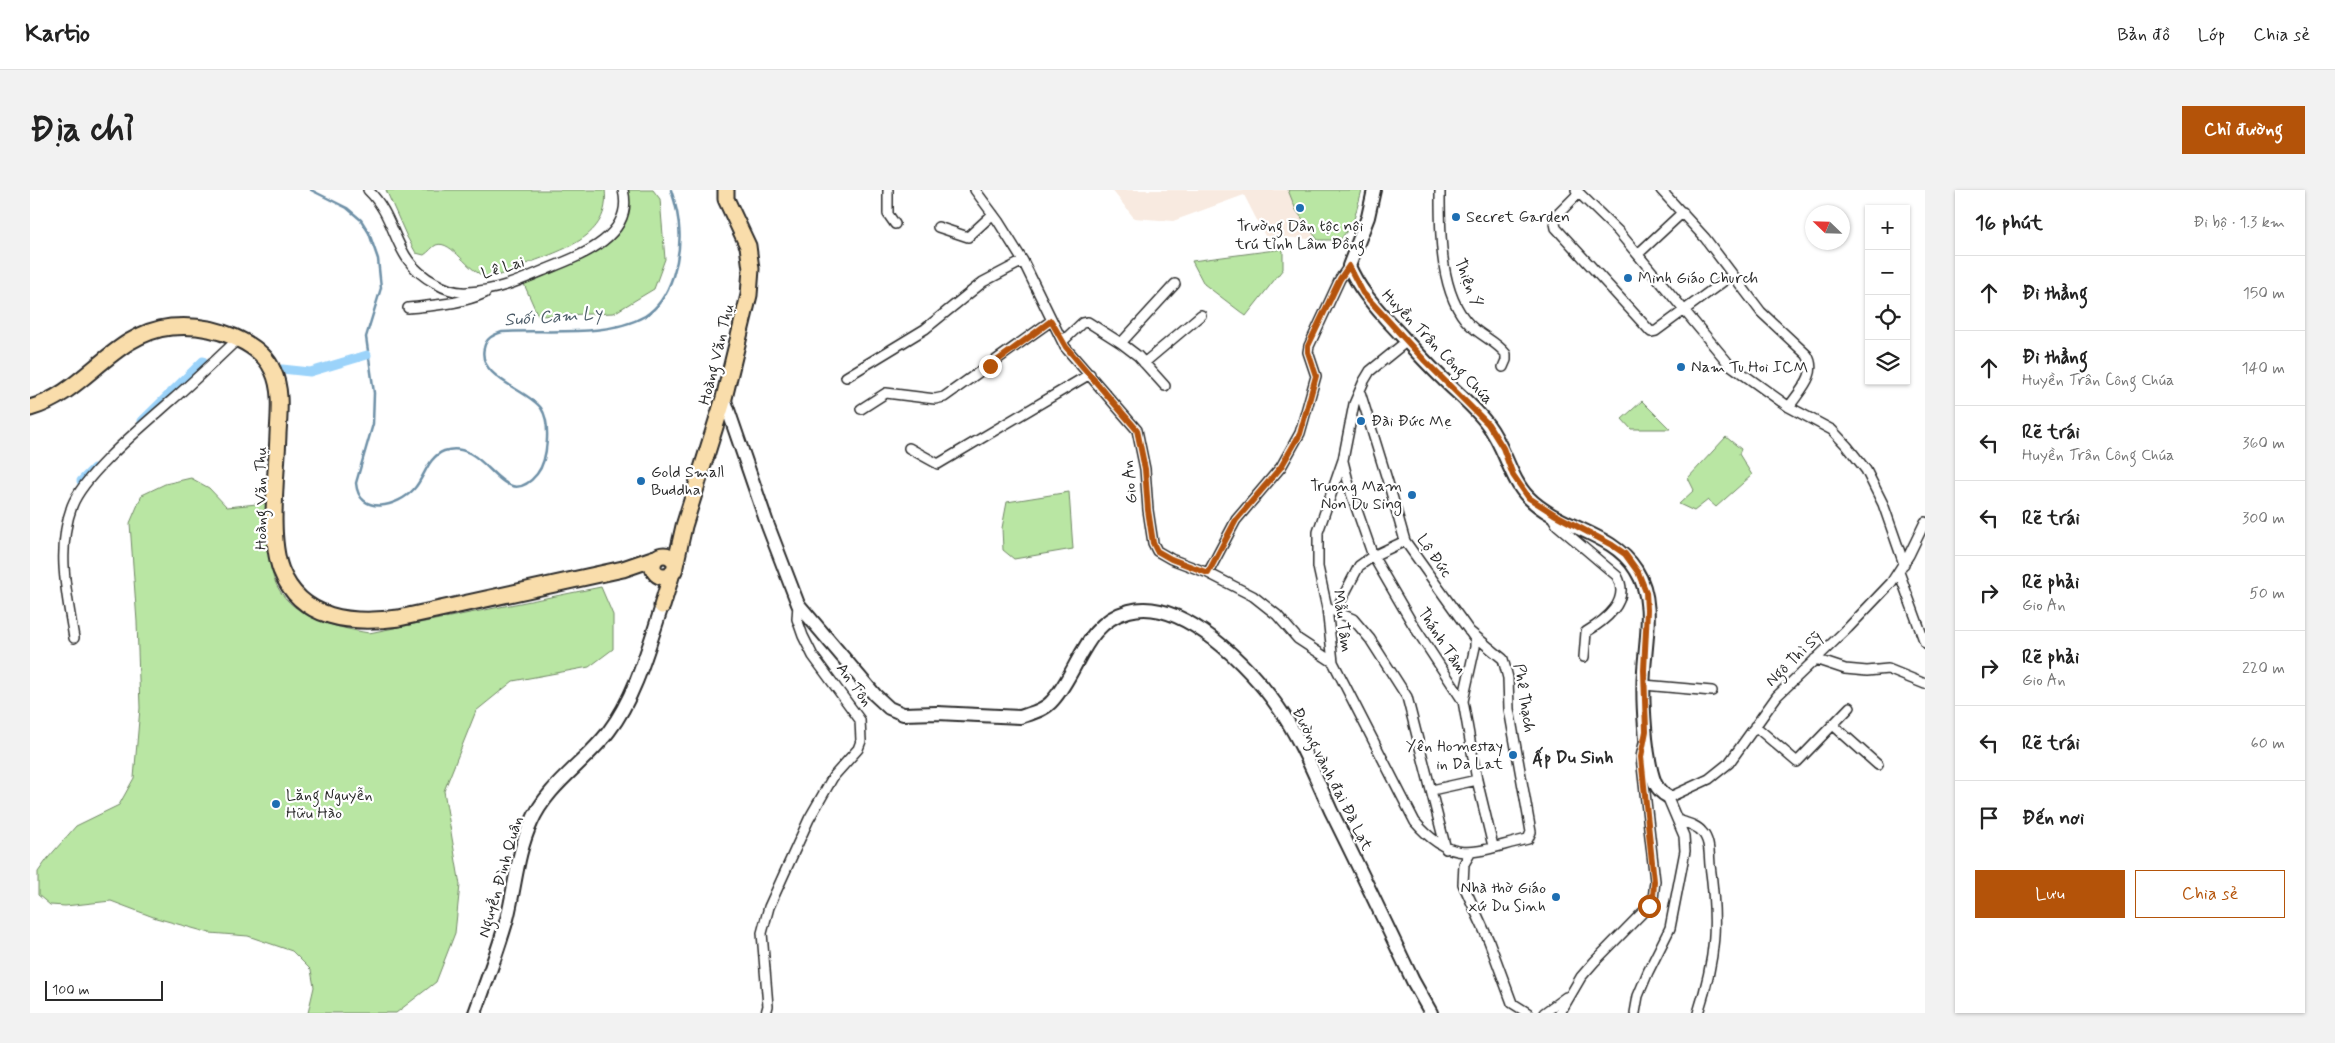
<!DOCTYPE html>
<html lang="vi">
<head>
<meta charset="utf-8">
<style>
	:root { --surface:#fff; --page:#f2f2f2; --text:#222; --muted:#767676; --line:#e0e0e0; --accent:#b45309 }
	body { margin:0; font-family:Mynerve,sans-serif; background:var(--page); color:var(--text) }
	.controls { position:absolute; right:15px; top:15px; display:grid; overflow:hidden; border-radius:0px; box-shadow:0 1px 4px #0004 }
	.controls button { width:45px; height:45px; display:grid; place-items:center; padding:0; border:0; border-bottom:1px solid var(--line); background:var(--surface); color:var(--text); font:25px sans-serif }
	.compass { position:absolute; left:1775px; top:15px; width:45px; height:45px; border-radius:50%; background:var(--surface); box-shadow:0 1px 4px #0004; rotate:293deg }
	.scale { position:absolute; left:15px; bottom:12px; width:118px; box-sizing:border-box; padding-left:5px; border:2px solid #2b2b2b; border-top:0; font-size:14px; line-height:18px; white-space:nowrap; color:#2b2b2b; -webkit-text-stroke:4px #fff; paint-order:stroke }
	.stop { position:absolute; width:15px; height:15px; margin:-11px; border:4px solid #b45309; border-radius:50%; background:#fff }
	.stop.end { background:#b45309; border-color:#fff; box-shadow:0 1px 5px #0008 }
	.list { margin:0; padding:0; list-style:none }
	h2 { display:flex; justify-content:space-between; align-items:center; height:65px; margin:0; padding:0 20px; font-size:21px }
	h2 small { font-size:16px; font-weight:400; color:var(--muted) }
	.list li { display:grid; grid-template-columns:32px 1fr auto; gap:15px; align-items:center; box-sizing:border-box; height:75px; padding:0 20px; border-top:1px solid var(--line) }
	.list b { display:block; font-size:19px; white-space:nowrap }
	.list p { margin:0; font-size:16px; white-space:nowrap; color:var(--muted) }
	.list em { font-size:16px; font-style:normal; color:var(--muted) }
	.actions { display:flex; gap:10px; padding:15px 20px }
	.actions a { flex:1; padding:11px 0; border:1px solid var(--accent); border-radius:0px; text-align:center; font-size:18px; color:var(--accent) }
	.actions .main { background:var(--accent); color:#fff }
	.icon { flex:none; width:28px; height:28px; fill:none; stroke:currentColor; stroke-width:2; stroke-linecap:round; stroke-linejoin:round }
	.map { position:relative; flex:none; width:1895px; height:823px; overflow:hidden; border-radius:0px }
	header { display:flex; align-items:center; gap:30px; box-sizing:border-box; height:70px; padding:0 25px; background:var(--surface); border-bottom:1px solid var(--line) }
	header strong { font-size:24px }
	nav { display:flex; gap:28px; margin-inline-start:auto; font-size:18px }
	.intro { display:flex; align-items:center; justify-content:space-between; box-sizing:border-box; height:120px; padding:0 30px }
	h1 { margin:0; font-size:35px }
	.button { padding:12px 22px; border-radius:0px; background:var(--accent); color:#fff; font-size:18px; font-weight:700 }
	main { display:flex; gap:30px; padding:0 30px }
	aside { flex:1; background:var(--surface); border-radius:0px; box-shadow:0 1px 4px #0004 }
	.map>svg:first-child { display:block }
	.built { fill:#f8eae0 }
	.green { fill:#b9e6a3; stroke:#728867 }
	.lines { fill:none; stroke-linecap:round; stroke-linejoin:round }
	.stream { stroke:#6e90a7; stroke-width:2.5 }
	.canal { stroke:#9bd3fa; stroke-width:9 }
	.street-casing { stroke:#2b2b2b; stroke-width:12 }
	.secondary-casing { stroke:#2b2b2b; stroke-width:16 }
	.primary-casing { stroke:#2b2b2b; stroke-width:19 }
	.street { stroke:#fff; stroke-width:9 }
	.secondary { stroke:#fff; stroke-width:12 }
	.primary { stroke:#f9ddab; stroke-width:15 }
	.route { stroke:#b45309; stroke-width:6 }
	.poi-dot { fill:#1f6fb2; stroke:#fff; stroke-width:2 }
	.labels { text-anchor:middle; dominant-baseline:central; stroke-width:4.5; stroke-linejoin:round; paint-order:stroke }
	.poi-label { font-size:16px; fill:#2b2b2b; stroke:#fff; text-anchor:start }
	.street-label { font-size:16px; fill:#2b2b2b; stroke:#fff }
	.water-label { font-size:18px; font-style:italic; fill:#4d5d69; stroke:#fff }
	.neighbourhood-label { font-size:18px; font-weight:bold; fill:#2b2b2b; stroke:#fff }
</style>
</head>
<body>
<header>
<strong>Kartio</strong>
<nav><a>Bản đồ</a><a>Lớp</a><a>Chia sẻ</a></nav>
</header>
<div class="intro"><h1>Địa chỉ</h1><a class="button">Chỉ đường</a></div>
<main>
<div class="map">
<svg width="1895" height="823" viewBox="0 0 1895 823">
	<rect width="100%" height="100%" fill="#fff"/>
	<filter id="ink" filterUnits="userSpaceOnUse"><feTurbulence type="fractalNoise" baseFrequency=".02" numOctaves="2"/><feDisplacementMap in="SourceGraphic" scale="10" xChannelSelector="R" yChannelSelector="G"/><feConvolveMatrix kernelMatrix="1 2 1 2 8 2 1 2 1" color-interpolation-filters="sRGB"/></filter>
	<g filter="url(#ink)">
		<path class="built" d="M1082 0H1326L1294 40 1279 49 1235 46 1214 5 1143 31 1104 28Z"/>
		<path class="green" d="M356 0H575C581 47 532 60 496 74 484 79 470 88 456 86 439 84 422 49 406 55 402 57 399 62 394 65L386 63 377 47Z
			M596 0H623L630 9 635 69 624 99 584 123 508 126 494 94 571 59 586 42 599 20Z
			M1258 0H1332L1323 33 1310 50H1288L1266 20Z
			M1253 59V79L1216 126 1174 94 1162 71Z
			M1612 211 1640 239H1601L1592 229Z
			M1696 247 1711 259 1709 264 1722 285 1686 317 1678 310 1664 321 1649 314 1664 300 1658 288Z
			M161 288 179 298 197 317 237 313C238 337 236 366 244 389 258 427 303 437 339 443L571 397 583 425V459L559 477 483 491 446 521 414 601 430 695 425 743 406 792 366 823H278L284 797 281 780 262 761 218 746 180 743 126 728 81 711 35 716 20 715 8 705V682L18 668 46 636 89 615 104 588 110 518 107 432 100 333 112 305 135 294Z
			M1039 302 1043 359 984 369 973 360 972 338 977 312Z"/>
		<g class="lines">
			<path class="stream" d="M281 0 317 18 331 30 339 43 348 69 351 98 336 147 344 203 343 234 326 293C329 327 368 317 384 299 395 287 397 268 414 261 457 246 472 327 507 284 518 270 521 233 511 218 497 199 447 188 454 158 456 148 463 145 472 142 515 139 577 148 615 126 630 117 638 101 643 86 653 56 651 29 641 0"/>
			<path class="canal" d="M252 179 280 182 337 165
				M112 231 173 171
				M51 291 64 278"/>
			<g class="street-casing">
				<path id="street" d="M338 0C370 31 361 70 405 93 415 99 426 103 438 102 467 101 491 90 517 79 550 66 605 46 593 0
					M858 0V24L865 34
					M945 0 968 31 993 71 1035 157 1107 240 1115 279 1118 320 1123 353 1127 361 1141 369 1178 383 1223 406 1247 425 1268 449 1303 472
					M1410 0C1410 40 1409 105 1440 135 1451 146 1467 152 1476 164V170L1473 177
					M1546 0 1588 41 1699 174 1759 217 1802 240 1817 256 1836 280 1853 314 1874 374
					M1631 0 1675 48 1731 122 1777 165C1789 184 1769 201 1759 217
					M1549 3 1524 28 1526 38 1621 142 1626 141 1702 85
					M908 37 938 47 963 24
					M1608 64 1653 22
					M378 118C405 115 431 114 455 103
					M1033 151 1052 133 1058 132 1091 153 1108 166 1135 196
					M1377 151 1340 181 1334 191 1324 214 1313 270 1288 342V377L1297 418 1303 472 1385 632C1425 678 1447 660 1498 649L1501 642 1479 519 1478 488 1473 469 1439 441
					M1091 153 1145 94
					M1114 173 1171 125
					M816 187 895 139 953 92 993 71
					M1330 202 1361 302 1375 351 1445 449V457L1433 511
					M831 219 856 203 905 209 914 207 1021 131
					M879 258 908 274 1060 184
					M1313 271 1321 303 1343 366 1382 433 1433 511 1447 590 1463 656
					M1521 325 1527 335 1587 386C1601 411 1576 430 1556 442L1554 467
					M1869 382 1895 453
					M1178 383 1206 330 1251 277 1270 243 1286 186 1278 162 1279 156 1310 89 1319 76
					M1297 418 1323 429 1340 449 1377 507 1416 659
					M1306 420 1329 376 1343 366 1375 351
					M44 448C37 405 26 360 42 316 54 284 114 235 141 211 164 191 186 170 208 149
					M1785 469 1815 479 1837 481 1858 479 1895 494
					M1614 495 1682 501
					M1803 535 1848 575
					M1725 536 1767 572 1820 517
					M1402 600 1447 590
					M1648 630C1656 633 1667 635 1672 642 1680 650 1679 664 1680 675 1688 733 1686 767 1668 823
					M1441 662 1434 674 1433 694 1459 751 1482 813 1498 823
					M736 823 738 816 732 743 739 717 779 629 803 587 828 559 831 551 830 530 783 466 773 446 767 429 768 414
					M1514 823 1536 807
					M1530 823 1551 787 1565 771 1619 716 1623 709 1625 691 1611 567 1614 553
					M1605 823 1608 806 1618 782 1640 738 1655 661 1654 646 1637 606H1642L1679 589 1699 573 1747 506 1818 438 1861 393 1879 365 1895 332"/>
			</g>
			<g class="secondary-casing">
				<path id="secondary" d="M1344 0 1338 27 1319 76C1328 97 1341 112 1356 129 1375 149 1393 170 1413 189 1428 204 1446 218 1458 235 1475 257 1480 289 1498 307 1529 339 1582 341 1606 380 1625 409 1616 448 1614 480 1612 507 1615 568 1625 593 1628 599 1631 603 1637 606
					M694 208 738 336 768 414 845 505 859 518 873 524 907 523 990 527C1002 523 1015 520 1023 510 1050 479 1054 433 1099 421 1152 406 1221 478 1248 517 1270 548 1285 586 1301 621 1329 677 1356 734 1383 791L1401 823
					M445 823C456 792 468 761 477 729 485 698 487 663 501 633 517 595 555 573 579 541 606 505 618 458 632 416"/>
			</g>
			<g class="primary-casing">
				<path id="primary" d="M0 218C55 203 83 143 141 137 163 135 184 138 204 147 220 154 236 164 243 181 252 200 249 224 248 244 247 282 238 346 251 380 271 431 323 434 369 428L593 379 625 368
					M623 376a11 11 0 1 1 22 0a11 11 0 1 1-22 0Z
					M645 376 654 336 694 208 719 105 721 79 718 56 696 9V0
					M632 416 642 383"/>
			</g>
			<use href="#street" class="street"/>
			<use href="#secondary" class="secondary"/>
			<use href="#primary" class="primary"/>
		</g>
	</g>
	<g class="lines" filter="url(#ink)">
		<path class="route" d="M960 176 1021 131 1036 157 1107 240 1115 279 1118 320 1123 353 1127 361 1141 369 1178 383 1206 330 1251 277 1270 244 1286 186 1278 162V156L1310 89 1319 76 1333 103 1395 171 1458 234 1473 258 1483 285 1499 308 1524 324 1582 355 1595 364 1608 382 1616 402 1617 420 1614 480 1616 541 1611 567 1624 691 1623 709 1619 716"/>
	</g>
	<g class="poi-dot">
		<circle cx="1270" cy="18" r="5"/>
		<circle cx="1426" cy="27" r="5"/>
		<circle cx="1598" cy="88" r="5"/>
		<circle cx="1651" cy="177" r="5"/>
		<circle cx="1331" cy="231" r="5"/>
		<circle cx="611" cy="291" r="5"/>
		<circle cx="1382" cy="305" r="5"/>
		<circle cx="1483" cy="565" r="5"/>
		<circle cx="246" cy="614" r="5"/>
		<circle cx="1526" cy="707" r="5"/>
	</g>
	<g class="labels">
		<g class="poi-label">
			<text x="1436" y="27">Secret Garden</text>
			<text x="1270" y="36" text-anchor="middle">Trường Dân tộc nội<tspan x="1270" dy="18">trú tỉnh Lâm Đồng</tspan></text>
			<text x="1608" y="88">Minh Giáo Church</text>
			<text x="1661" y="177">Nam Tu Hoi ICM</text>
			<text x="1341" y="231">Đài Đức Mẹ</text>
			<text x="621" y="282">Gold Small<tspan x="621" dy="18">Buddha</tspan></text>
			<text x="1372" y="296" text-anchor="end">Truong Mam<tspan x="1372" dy="18">Non Du Sing</tspan></text>
			<text x="1473" y="556" text-anchor="end">Yên Homestay<tspan x="1473" dy="18">in Da Lat</tspan></text>
			<text x="256" y="605">Lăng Nguyễn<tspan x="256" dy="18">Hữu Hào</tspan></text>
			<text x="1516" y="698" text-anchor="end">Nhà thờ Giáo<tspan x="1516" dy="18">xứ Du Sinh</tspan></text>
		</g>
		<g class="street-label">
			<text transform="translate(473 78) rotate(-17)">Lê Lai</text>
			<text transform="translate(1438 93) rotate(69)">Thiện Ý</text>
			<text transform="translate(1407 157) rotate(46)">Huyền Trân Công Chúa</text>
			<text transform="translate(687 164) rotate(-76)">Hoàng Văn Thụ</text>
			<text transform="translate(1100 292) rotate(-96)">Gio An</text>
			<text transform="translate(231 308) rotate(-90)">Hoàng Văn Thụ</text>
			<text transform="translate(1404 366) rotate(55)">Lộ Đức</text>
			<text transform="translate(1312 431) rotate(82)">Mẫu Tâm</text>
			<text transform="translate(1412 451) rotate(57)">Thánh Tâm</text>
			<text transform="translate(1764 469) rotate(-44)">Ngô Thì Sỹ</text>
			<text transform="translate(824 495) rotate(54)">An Tôn</text>
			<text transform="translate(1494 508) rotate(81)">Phê Thạch</text>
			<text transform="translate(1302 589) rotate(63)">Đường vành đai Đà Lạt</text>
			<text transform="translate(471 687) rotate(-74)">Nguyễn Đình Quân</text>
		</g>
		<g class="water-label">
			<text transform="translate(523 127) rotate(-4)">Suối Cam Ly</text>
		</g>
		<g class="neighbourhood-label">
			<text x="1543" y="568">Ấp Du Sinh</text>
		</g>
	</g>
</svg>
<div class="controls">
<button>+</button>
<button>−</button>
<button><svg class="icon" aria-label="locate" viewBox="0 0 24 24"><circle cx="12" cy="12" r="6"/><path d="M12 2v4M12 18v4M2 12h4M18 12h4"/></svg></button>
<button><svg class="icon" aria-label="layers" viewBox="0 0 24 24"><path d="M12 4l9 5-9 5-9-5zM3 14l9 5 9-5"/></svg></button>
</div>
<svg class="compass" viewBox="-18 -18 36 36"><path d="M0-13l5 13h-10z" fill="#e53935"/><path d="M0 13l5-13h-10z" fill="#767676"/></svg>
<div class="scale">100 m</div>
<div class="stop" style="left:1619px;top:716px"></div>
<div class="stop end" style="left:960px;top:176px"></div>
</div>
<aside>
<h2>16 phút<small>Đi bộ · 1.3 km</small></h2>
<ul class="list">
<li><svg class="icon" aria-label="ahead" viewBox="0 0 24 24"><path d="M12 20V5M6 11l6-6 6 6"/></svg><div><b>Đi thẳng</b></div><em>150 m</em></li>
<li><svg class="icon" aria-label="ahead" viewBox="0 0 24 24"><path d="M12 20V5M6 11l6-6 6 6"/></svg><div><b>Đi thẳng</b><p>Huyền Trân Công Chúa</p></div><em>140 m</em></li>
<li><svg class="icon" aria-label="left" viewBox="0 0 24 24"><path d="M17 20v-9H6M10 6l-5 5 5 5"/></svg><div><b>Rẽ trái</b><p>Huyền Trân Công Chúa</p></div><em>360 m</em></li>
<li><svg class="icon" aria-label="left" viewBox="0 0 24 24"><path d="M17 20v-9H6M10 6l-5 5 5 5"/></svg><div><b>Rẽ trái</b></div><em>300 m</em></li>
<li><svg class="icon" aria-label="right" viewBox="0 0 24 24"><path d="M7 20v-9h11M14 6l5 5-5 5"/></svg><div><b>Rẽ phải</b><p>Gio An</p></div><em>50 m</em></li>
<li><svg class="icon" aria-label="right" viewBox="0 0 24 24"><path d="M7 20v-9h11M14 6l5 5-5 5"/></svg><div><b>Rẽ phải</b><p>Gio An</p></div><em>220 m</em></li>
<li><svg class="icon" aria-label="left" viewBox="0 0 24 24"><path d="M17 20v-9H6M10 6l-5 5 5 5"/></svg><div><b>Rẽ trái</b></div><em>60 m</em></li>
<li><svg class="icon" aria-label="arrive" viewBox="0 0 24 24"><path d="M6 21V4h12l-3 4 3 4H6"/></svg><div><b>Đến nơi</b></div></li>
</ul>
<div class="actions"><a class="main">Lưu</a><a>Chia sẻ</a></div>
</aside>
</main>
</body>
</html>
